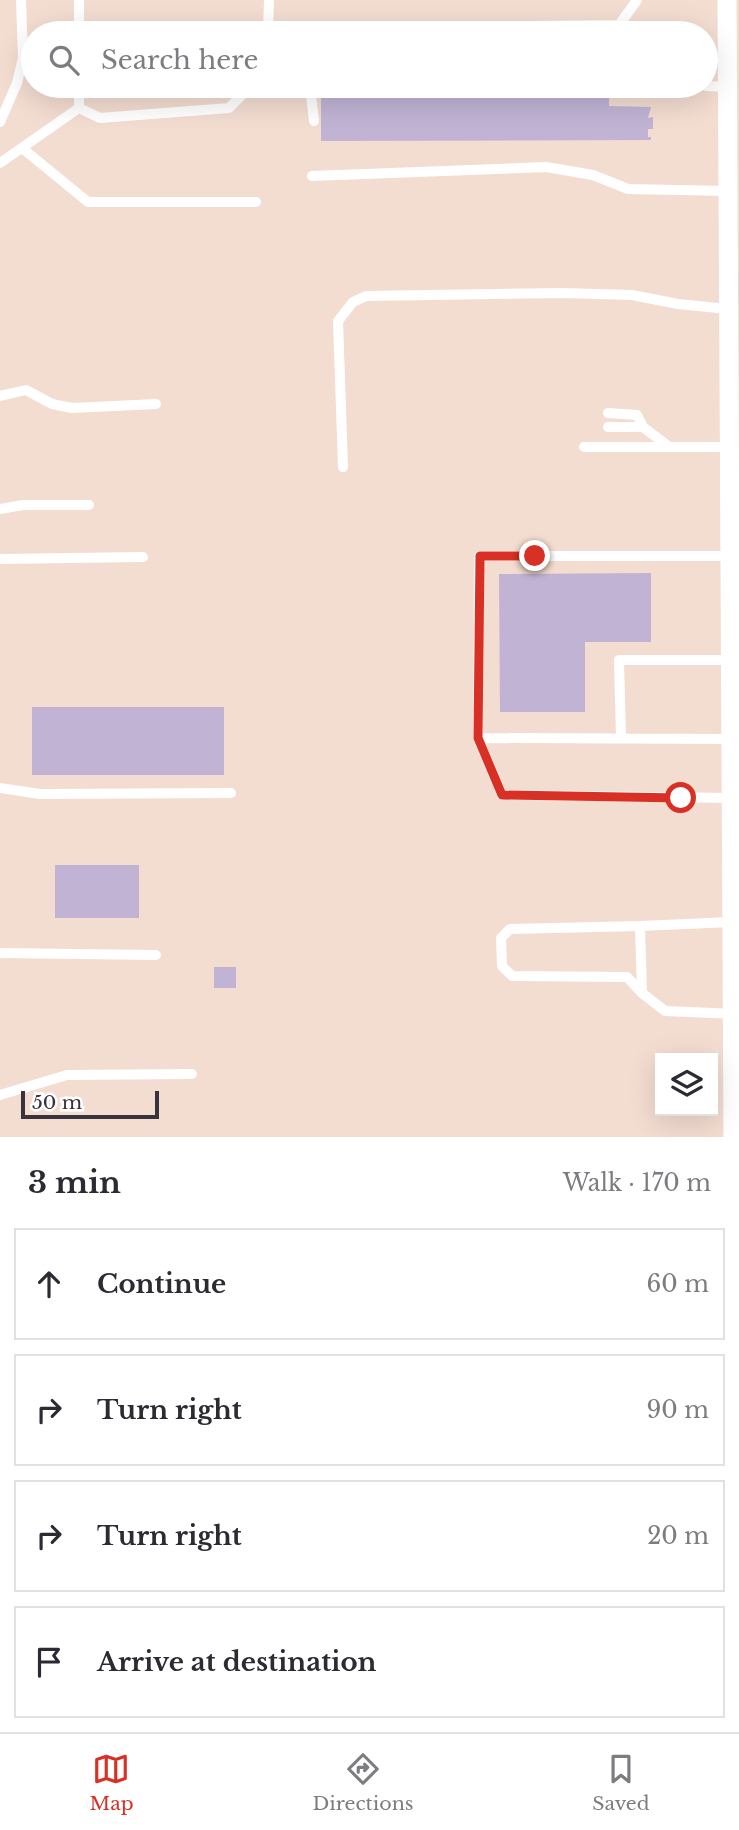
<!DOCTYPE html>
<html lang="en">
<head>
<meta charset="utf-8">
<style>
	:root { --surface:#fff; --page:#f2f2f3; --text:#2b2b33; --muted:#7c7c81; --line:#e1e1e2; --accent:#d93025 }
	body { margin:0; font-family:"Libre Baskerville",serif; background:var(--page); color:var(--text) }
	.controls { position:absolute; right:21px; bottom:21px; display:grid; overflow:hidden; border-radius:0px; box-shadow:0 7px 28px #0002 }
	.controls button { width:63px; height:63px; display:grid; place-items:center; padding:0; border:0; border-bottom:2px solid var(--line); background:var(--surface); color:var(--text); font:35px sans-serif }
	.scale { position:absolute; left:21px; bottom:18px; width:138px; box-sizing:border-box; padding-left:7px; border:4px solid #393340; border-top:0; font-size:19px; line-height:24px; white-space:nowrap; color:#393340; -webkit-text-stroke:5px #fff; paint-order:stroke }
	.stop { position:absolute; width:21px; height:21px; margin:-16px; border:5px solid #d93025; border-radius:50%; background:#fff }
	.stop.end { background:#d93025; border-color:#fff; box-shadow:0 2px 7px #0008 }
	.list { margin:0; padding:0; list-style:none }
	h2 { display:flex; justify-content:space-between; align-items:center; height:91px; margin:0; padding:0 28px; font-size:30px }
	h2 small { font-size:23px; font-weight:400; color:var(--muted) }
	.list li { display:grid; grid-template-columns:46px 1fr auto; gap:21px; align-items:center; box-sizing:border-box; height:112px; margin:0 14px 14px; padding:0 14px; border:2px solid var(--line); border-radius:0px }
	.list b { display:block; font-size:26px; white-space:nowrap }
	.list em { font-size:23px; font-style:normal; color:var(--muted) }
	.icon { flex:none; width:38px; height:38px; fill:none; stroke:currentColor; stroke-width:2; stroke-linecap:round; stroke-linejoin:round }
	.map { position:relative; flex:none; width:739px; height:1137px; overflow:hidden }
	.search { position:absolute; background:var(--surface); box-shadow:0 7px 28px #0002; left:21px; right:21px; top:21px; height:77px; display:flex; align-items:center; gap:18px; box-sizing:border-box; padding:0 24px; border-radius:38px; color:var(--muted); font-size:26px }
	.sheet { height:595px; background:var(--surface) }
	nav { display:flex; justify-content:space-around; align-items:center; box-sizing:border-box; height:98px; border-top:2px solid var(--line); background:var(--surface); font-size:19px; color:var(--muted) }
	nav a { display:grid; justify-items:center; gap:4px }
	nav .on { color:var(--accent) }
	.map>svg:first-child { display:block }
	.industrial { fill:#f3dcd0; fill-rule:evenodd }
	.building { fill:#c0b3d4 }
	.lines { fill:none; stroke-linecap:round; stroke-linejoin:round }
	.service { stroke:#fff; stroke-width:10 }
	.minor { stroke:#fff; stroke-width:19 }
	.route { stroke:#d93025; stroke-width:9 }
</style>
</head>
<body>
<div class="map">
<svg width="739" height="1137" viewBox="0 0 739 1137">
	<rect width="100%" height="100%" fill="#f0e7fb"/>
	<path class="industrial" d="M0 0H739V1137H0ZM33 33H706V86H33ZM660 1058H713V1111H660Z"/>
	<path class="building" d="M321 86H609V106L651 107 648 118 653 117V129H648V137H651V140L321 141Z
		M651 573V642H585V712H500L499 574Z
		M32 707H224V775H32Z
		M55 865H139V918H55Z
		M214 967H236V988H214Z"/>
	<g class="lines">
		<path class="service" d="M350 28 619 25 637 0
			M79 33V0
			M268 33 269 0
			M310 86 314 121
			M706 86 728 87
			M79 108 100 118 229 108 251 86
			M79 108V86
			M0 122 17 83 23 58 21 0
			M22 148 88 202H256
			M0 163 79 108
			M312 176 546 167 593 175 628 189 728 191
			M0 396 26 390 52 404 72 408 156 404
			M608 413 637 415 643 427
			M608 427H643L668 446
			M584 447H729
			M343 467 338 321 353 302 366 296 563 293 632 295 678 304 728 309
			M0 509 23 505H89
			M729 556H479L478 738 731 739
			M0 559 143 557
			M621 737 619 660H734
			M478 738 502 795 732 798
			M0 788 40 794 231 793
			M732 922 640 926 642 993 665 1011 736 1014
			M640 926 510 929 501 938 502 966 512 976 627 977 642 993
			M0 953 156 955
			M0 1095 67 1075 192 1074"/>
		<path class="minor" d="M727 0 733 1137"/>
	</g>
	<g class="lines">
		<path class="route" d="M535 556H480L478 738 502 795 681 798"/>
	</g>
</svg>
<div class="controls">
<button><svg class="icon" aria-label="layers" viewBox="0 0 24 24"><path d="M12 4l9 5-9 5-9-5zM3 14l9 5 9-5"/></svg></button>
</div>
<div class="scale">50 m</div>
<div class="stop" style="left:681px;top:798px"></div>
<div class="stop end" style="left:535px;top:556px"></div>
<div class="search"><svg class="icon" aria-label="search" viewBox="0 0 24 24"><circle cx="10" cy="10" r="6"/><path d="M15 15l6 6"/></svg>Search here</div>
</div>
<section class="sheet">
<h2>3 min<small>Walk · 170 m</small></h2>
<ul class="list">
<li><svg class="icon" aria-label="ahead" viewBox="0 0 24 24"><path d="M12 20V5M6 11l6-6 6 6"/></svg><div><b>Continue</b></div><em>60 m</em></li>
<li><svg class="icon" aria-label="right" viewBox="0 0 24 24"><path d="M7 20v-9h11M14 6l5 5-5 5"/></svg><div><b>Turn right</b></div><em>90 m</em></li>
<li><svg class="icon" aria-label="right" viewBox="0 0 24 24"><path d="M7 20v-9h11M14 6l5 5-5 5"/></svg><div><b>Turn right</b></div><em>20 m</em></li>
<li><svg class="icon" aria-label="arrive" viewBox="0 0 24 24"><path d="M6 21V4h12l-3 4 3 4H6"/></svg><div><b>Arrive at destination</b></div></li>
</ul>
</section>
<nav>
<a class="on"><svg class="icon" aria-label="map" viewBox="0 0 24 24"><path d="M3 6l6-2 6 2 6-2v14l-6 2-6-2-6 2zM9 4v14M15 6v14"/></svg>Map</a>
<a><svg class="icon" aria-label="directions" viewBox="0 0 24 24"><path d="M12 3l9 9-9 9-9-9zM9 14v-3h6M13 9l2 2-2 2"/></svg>Directions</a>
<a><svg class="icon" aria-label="saved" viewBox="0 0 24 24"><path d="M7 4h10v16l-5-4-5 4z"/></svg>Saved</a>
</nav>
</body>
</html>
